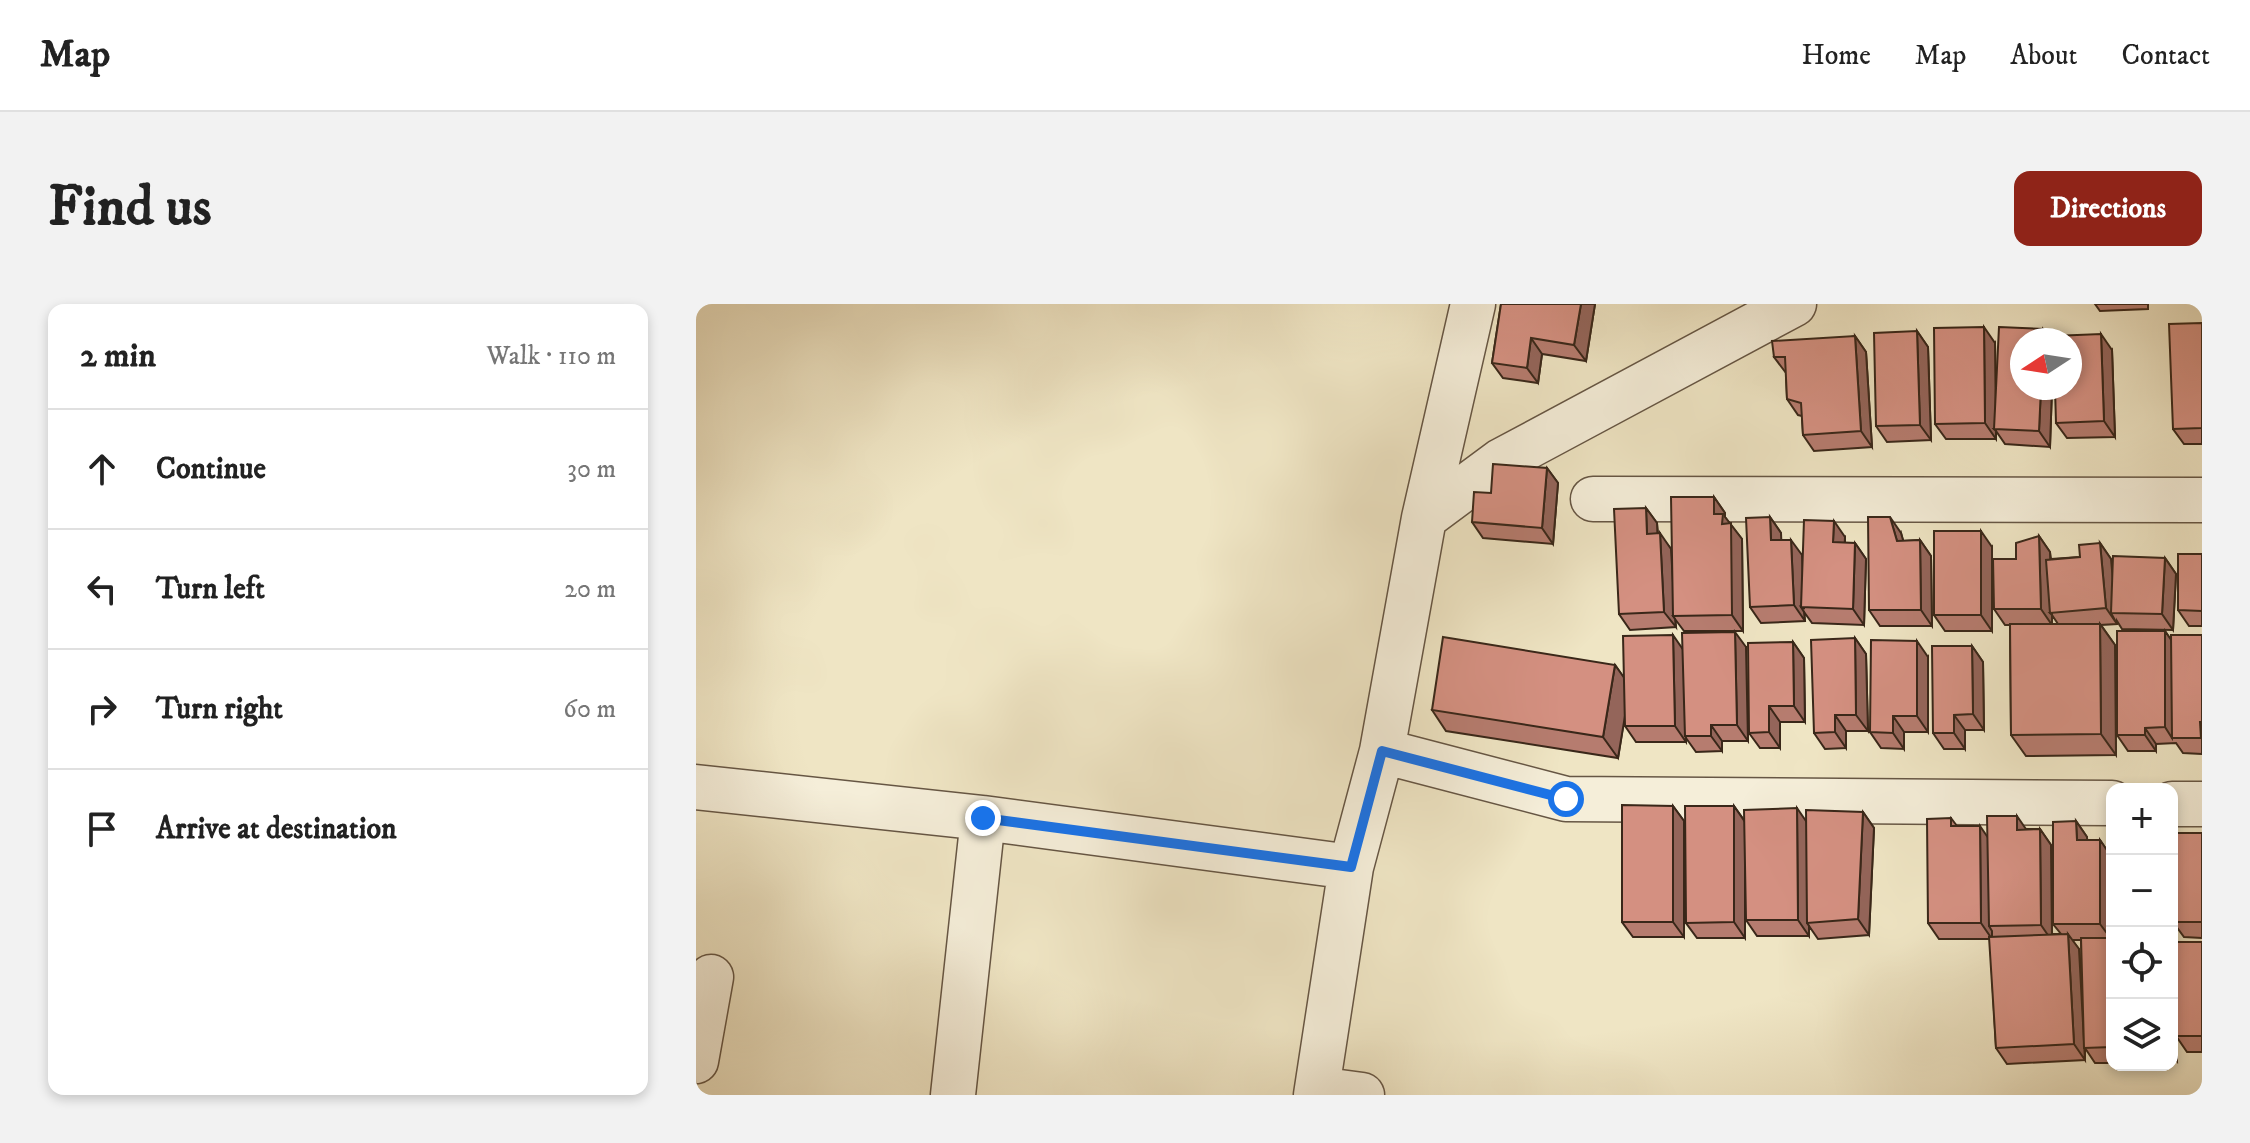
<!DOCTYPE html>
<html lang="en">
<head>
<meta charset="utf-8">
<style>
	:root { --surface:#fff; --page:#f2f2f2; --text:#222; --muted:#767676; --line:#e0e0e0; --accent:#8f2418 }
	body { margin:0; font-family:"IM FELL DW Pica",serif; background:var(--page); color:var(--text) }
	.controls { position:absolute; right:24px; bottom:24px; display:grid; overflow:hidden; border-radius:16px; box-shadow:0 4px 12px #0003 }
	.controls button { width:72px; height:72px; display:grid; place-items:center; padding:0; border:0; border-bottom:2px solid var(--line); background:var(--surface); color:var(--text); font:40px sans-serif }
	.compass { position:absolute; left:1314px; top:24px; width:72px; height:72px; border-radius:50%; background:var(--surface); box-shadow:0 4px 12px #0003; rotate:258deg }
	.stop { position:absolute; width:24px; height:24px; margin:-18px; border:6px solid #1a73e8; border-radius:50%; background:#fff }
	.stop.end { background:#1a73e8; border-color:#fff; box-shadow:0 2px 8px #0008 }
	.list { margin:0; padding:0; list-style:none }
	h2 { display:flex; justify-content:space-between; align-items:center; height:104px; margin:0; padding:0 32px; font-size:34px }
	h2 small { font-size:26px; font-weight:400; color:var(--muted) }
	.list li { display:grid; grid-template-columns:52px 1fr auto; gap:24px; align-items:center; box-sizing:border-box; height:120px; padding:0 32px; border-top:2px solid var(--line) }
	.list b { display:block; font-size:30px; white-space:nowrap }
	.list em { font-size:26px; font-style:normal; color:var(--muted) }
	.icon { flex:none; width:44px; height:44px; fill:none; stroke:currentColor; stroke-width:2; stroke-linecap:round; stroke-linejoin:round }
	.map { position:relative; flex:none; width:1506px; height:791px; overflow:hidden; border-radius:16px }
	header { display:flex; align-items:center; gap:48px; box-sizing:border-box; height:112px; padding:0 40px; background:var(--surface); border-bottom:2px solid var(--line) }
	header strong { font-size:38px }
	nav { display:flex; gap:44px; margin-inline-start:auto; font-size:28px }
	.intro { display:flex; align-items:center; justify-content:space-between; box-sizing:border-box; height:192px; padding:0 48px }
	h1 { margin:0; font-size:56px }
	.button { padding:20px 36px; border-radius:16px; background:var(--accent); color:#fff; font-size:28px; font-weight:700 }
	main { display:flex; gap:48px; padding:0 48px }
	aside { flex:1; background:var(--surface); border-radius:16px; box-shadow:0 4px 12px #0003 }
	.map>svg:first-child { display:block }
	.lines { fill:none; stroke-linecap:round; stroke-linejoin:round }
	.minor-casing { stroke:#665644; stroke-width:47 }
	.minor { stroke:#f5eed9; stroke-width:44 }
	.wall { fill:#b67c6f; stroke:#392719; stroke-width:2; fill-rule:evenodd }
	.shaded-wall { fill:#94655a; stroke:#392719; stroke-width:2 }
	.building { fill:#d49081; stroke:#392719; stroke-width:2 }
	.route { stroke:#1a73e8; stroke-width:10 }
</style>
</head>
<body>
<header>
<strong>Map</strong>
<nav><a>Home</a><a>Map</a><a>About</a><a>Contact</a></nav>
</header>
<div class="intro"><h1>Find us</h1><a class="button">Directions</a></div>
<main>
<aside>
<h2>2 min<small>Walk · 110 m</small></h2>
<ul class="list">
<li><svg class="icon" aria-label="ahead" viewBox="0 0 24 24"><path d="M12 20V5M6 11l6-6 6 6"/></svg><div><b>Continue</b></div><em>30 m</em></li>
<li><svg class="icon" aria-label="left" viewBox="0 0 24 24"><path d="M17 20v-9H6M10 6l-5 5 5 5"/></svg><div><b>Turn left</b></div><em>20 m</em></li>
<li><svg class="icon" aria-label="right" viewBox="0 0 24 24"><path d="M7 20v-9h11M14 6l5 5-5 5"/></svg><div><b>Turn right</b></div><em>60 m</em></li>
<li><svg class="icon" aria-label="arrive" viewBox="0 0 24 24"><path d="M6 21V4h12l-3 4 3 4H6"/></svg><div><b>Arrive at destination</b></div></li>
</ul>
</aside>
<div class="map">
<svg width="1506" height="791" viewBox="0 0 1506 791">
	<rect width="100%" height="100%" fill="#efe5c4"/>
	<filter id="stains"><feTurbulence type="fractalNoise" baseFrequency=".0025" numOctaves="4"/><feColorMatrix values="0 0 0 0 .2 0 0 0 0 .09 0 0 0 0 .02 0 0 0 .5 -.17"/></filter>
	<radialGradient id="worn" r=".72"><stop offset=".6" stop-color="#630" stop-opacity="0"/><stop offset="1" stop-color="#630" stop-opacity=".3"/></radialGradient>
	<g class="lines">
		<g class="minor-casing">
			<path id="minor" d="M897 195 1506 196
				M728 214 805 157 1098 0
				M686 447 870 495 1416 499
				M0 483 287 514 257 791
				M1476 500H1506
				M287 514 655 563
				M0 757 15 673
				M621 785 666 791
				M620 791 655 563 686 447 728 214 777 0"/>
		</g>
		<use href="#minor" class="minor"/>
	</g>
	<path class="wall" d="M805 0H899L890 57 846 50 842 79 807 74 796 59Z
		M1399 0H1452V5L1404 7Z
		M1506 19V140H1488L1477 125Z
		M1221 27 1232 43 1235 136 1191 138 1180 122Z
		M1159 32 1170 48 1176 143 1118 147 1107 131 1106 112 1102 111 1091 95 1090 69 1078 53Z
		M1299 39 1300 94 1326 84H1356L1354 143 1309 140 1300 127V135H1250L1239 120Z
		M1416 46 1419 133 1371 134 1360 119Z
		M851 164 862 179 857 240 787 234 776 218 795 189Z
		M1018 193 1029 209V213L1046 235 1047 327H988L979 315 980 323 934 326 923 310 950 204 961 219 962 229 975 245 976 261Z
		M1074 213 1085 229V236L1106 251 1107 262 1149 233V239H1159L1170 255 1168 321 1116 319 1108 308 1109 317 1065 319 1054 303Z
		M1205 229 1207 237 1224 236 1235 252 1236 322H1184L1173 306Z
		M1343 232 1354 248 1355 255 1384 253 1404 239 1415 255 1416 268 1469 254 1480 270 1477 326 1426 325 1421 317V320L1405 321 1419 341 1420 451 1330 452 1315 431 1314 321H1309L1298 305 1320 255ZM1356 311 1362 320H1356Z
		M1296 243V327H1249L1238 311Z
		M1506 250V322H1493L1482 306Z
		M1469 327 1475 336 1506 331V450L1487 449 1480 439 1460 440V447H1432L1421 431Z
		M1159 334 1170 350 1172 427H1150V444L1129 445 1118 429Z
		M1097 338 1108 354 1109 418H1084V444H1064L1053 429Z
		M1276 342 1287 358 1288 426H1269V445H1248L1237 429Z
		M1050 343 1052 437H1026V447L1000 448 990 434V438H940L929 422V410L922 454 750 427 736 406 919 361 928 374 986 344Z
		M1232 353V428H1208V445L1185 444 1174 428Z
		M977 502 988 517V633H937L926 618Z
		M1038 502 1048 516 1110 517 1167 508 1178 524 1173 631 1122 635 1113 622V632H1061L1050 616 1049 575V634H1001L990 619Z
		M1255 514 1261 522 1292 533 1330 525H1344L1355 541 1356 630H1365L1357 620 1380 517 1391 533V536H1404L1412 548 1416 521V759H1399L1389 744V756L1311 760 1300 744 1294 635H1243L1232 619ZM1376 636H1385L1388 722 1383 645Z
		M1506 529V634L1488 633 1477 618Z
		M1506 638V748H1491L1480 732 1481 757H1476V646L1477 648 1480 728Z"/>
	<path class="shaded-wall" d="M885 0H899L890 57 878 41Z
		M1288 23 1299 39 1300 125H1298L1300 127V135L1289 119Z
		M1347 25 1355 36H1346Z
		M1221 27 1232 43 1235 136 1224 121Z
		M1405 30 1416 46 1419 133 1408 117Z
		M1159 32 1170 48 1176 143 1165 127Z
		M835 34 846 50 842 79 831 64Z
		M1345 84H1356L1354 143 1343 127Z
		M851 164 862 179 857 240 846 224Z
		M1018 193 1029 209V213L1046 235 1047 327 1036 311 1018 210Z
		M950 204 961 219 962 245 951 230Z
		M1074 213 1085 229 1086 252 1075 236Z
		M1194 213 1205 229 1212 253 1201 237Z
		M1138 217 1149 233 1148 254 1137 238Z
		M1285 227 1296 243V327L1285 311Z
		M964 229 975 245 979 312H977L979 315 980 323 968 308Z
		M1343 232 1354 248 1356 309H1354L1356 311V321L1345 305Z
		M1095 236 1106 251 1108 304 1105 303 1108 308 1109 317 1098 301Z
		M1224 236 1235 252 1236 322 1225 306Z
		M1159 239 1170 255 1168 321 1157 305Z
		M1404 239 1415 255 1420 309H1415L1421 320 1410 304Z
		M1469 254 1480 270 1477 326 1466 310Z
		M1404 320 1419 341 1420 451 1405 430Z
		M1469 327 1480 343 1476 434 1469 423Z
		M1039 328 1050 343 1052 437 1041 421Z
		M977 331 988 347 990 438 979 422Z
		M1159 334 1170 350 1172 427 1160 411Z
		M1221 337 1232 353V428L1221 412Z
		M1097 338 1108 354 1109 418 1098 402Z
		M1276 342 1287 358 1288 426 1277 410Z
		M919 361 934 382 922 454 907 433Z
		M1073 402 1084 418V444L1073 428Z
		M1139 411 1150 427V444L1139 428Z
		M1258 411 1269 426V445L1258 429Z
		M1197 412 1208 428V445L1197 429Z
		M1015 421 1026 437V447L1015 432Z
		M1449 424 1460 440V447L1449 431Z
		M977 502 988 517V633L977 618Z
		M1038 502 1049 518V634L1038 618Z
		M1101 504 1112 520 1111 619 1113 622V632L1102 616Z
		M1167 508 1178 524 1173 631 1162 615Z
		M1321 512 1332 528 1321 526Z
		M1380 517 1391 533 1392 552 1381 536Z
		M1284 522 1295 538 1293 622 1296 627V635L1285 619Z
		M1344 525 1355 541 1356 637 1345 621Z
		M1404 536 1415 552 1414 617 1415 619 1416 636 1404 620Z
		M1372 630 1383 645 1389 756 1378 740Z
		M1476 646 1477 648 1481 757 1476 750Z"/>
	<path class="building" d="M805 0H885L878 41 835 34 831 64 796 59Z
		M1506 19V124L1477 125 1473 20Z
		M1288 23 1289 119 1239 120 1238 24Z
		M1303 23 1347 25 1346 36H1326V84H1345L1343 127 1298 125Z
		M1221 27 1224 121 1180 122 1178 29Z
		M1405 30 1408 117 1360 119 1359 84H1374V36H1357V32Z
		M1159 32 1165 127 1107 131 1105 99 1091 95 1089 53H1078L1076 37Z
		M797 160 851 164 846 224 776 218 778 188 795 189Z
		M975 193H1018V210H1027L1026 220 1035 219 1036 311 977 312Z
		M950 204 951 230 964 229 968 308 923 310 918 205Z
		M1074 213 1075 236H1095L1098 301 1054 303 1050 214Z
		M1172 213H1194L1201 237 1224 236 1225 306H1173Z
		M1108 216 1138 217 1137 238 1159 239 1157 305 1105 303Z
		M1238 227H1285V311H1238Z
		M1343 232 1345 305H1298L1297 255H1320V239Z
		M1404 239 1410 304 1354 309 1350 256 1384 253 1383 241Z
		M1482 250H1506V307L1482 306Z
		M1417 252 1469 254 1466 310 1415 309Z
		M1314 320H1404L1405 430 1315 431Z
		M1421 327H1469V423L1449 424V431H1421Z
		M1039 328 1041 421H1015V432H989L986 329Z
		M977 331 979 422H929L927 332Z
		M1475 331H1506V418H1504L1505 434H1476Z
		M747 333 919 361 907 433 736 406Z
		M1159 334 1160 411H1139V428L1118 429 1115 336Z
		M1175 336 1221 337V412H1197V429L1174 428Z
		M1097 338 1098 402H1073V428L1053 429 1052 339Z
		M1236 342H1276L1277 410 1258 411V429H1237Z
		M926 501 977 502V618H926Z
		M989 502H1038V618L990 619Z
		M1101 504 1102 616H1050L1048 506Z
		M1110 506 1167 508 1162 615 1111 619Z
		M1291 512H1321V526L1344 525 1345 621 1293 622Z
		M1255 514V522H1284L1285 619H1232L1231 515Z
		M1380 517 1381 536H1404V620H1357V518Z
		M1411 521H1416V616L1414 617Z
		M1478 529H1506V618H1477Z
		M1372 630 1378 740 1300 744 1293 633Z
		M1385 634H1416V743L1388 744Z
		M1480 638H1506V732H1480Z"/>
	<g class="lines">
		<path class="route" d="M287 514 655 563 686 447 870 495"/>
	</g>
	<rect width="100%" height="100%" filter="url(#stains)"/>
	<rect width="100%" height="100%" fill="url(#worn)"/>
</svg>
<div class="controls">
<button>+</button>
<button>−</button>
<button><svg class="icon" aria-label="locate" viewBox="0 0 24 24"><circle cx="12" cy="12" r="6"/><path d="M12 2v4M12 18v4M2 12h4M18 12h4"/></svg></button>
<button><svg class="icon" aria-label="layers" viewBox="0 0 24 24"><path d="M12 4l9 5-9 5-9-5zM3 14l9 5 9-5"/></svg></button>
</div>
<svg class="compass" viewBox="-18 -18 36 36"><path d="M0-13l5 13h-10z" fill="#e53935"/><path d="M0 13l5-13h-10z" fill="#767676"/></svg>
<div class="stop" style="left:870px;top:495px"></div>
<div class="stop end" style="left:287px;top:514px"></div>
</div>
</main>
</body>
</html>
